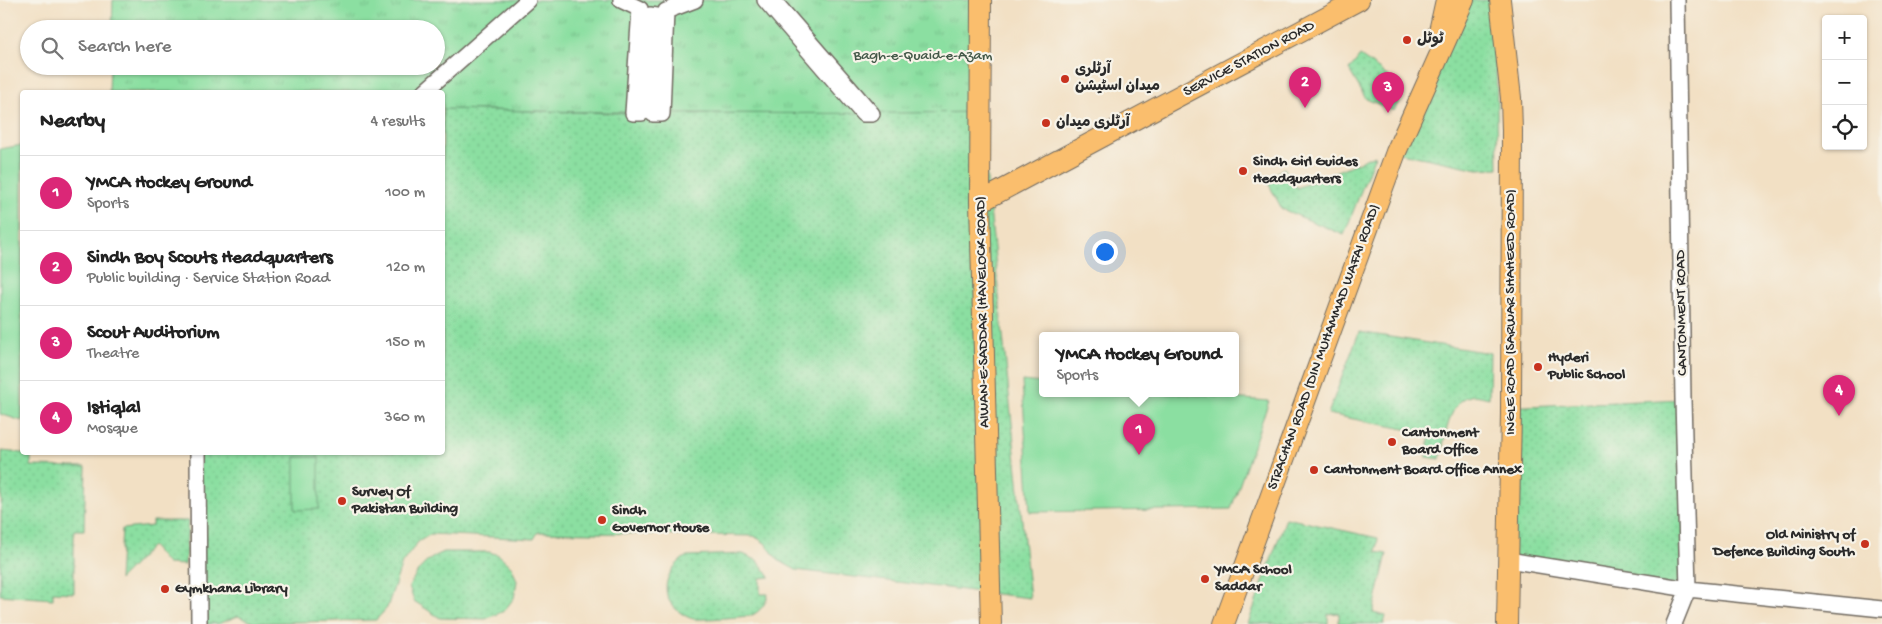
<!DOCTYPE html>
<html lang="en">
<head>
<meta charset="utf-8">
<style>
	:root { --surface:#fff; --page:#f2f2f2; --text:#222; --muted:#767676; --line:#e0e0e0; --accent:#db2777 }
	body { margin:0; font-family:"Gochi Hand","Playpen Sans Arabic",sans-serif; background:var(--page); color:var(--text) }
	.controls { position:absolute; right:15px; top:15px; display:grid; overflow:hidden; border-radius:5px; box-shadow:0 1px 4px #0004 }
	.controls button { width:45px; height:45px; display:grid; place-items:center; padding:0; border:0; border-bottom:1px solid var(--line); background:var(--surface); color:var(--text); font:25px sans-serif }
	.you { position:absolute; left:1104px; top:251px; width:18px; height:18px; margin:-12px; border:4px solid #fff; border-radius:50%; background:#1a73e8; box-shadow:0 0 0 8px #1a73e833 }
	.badge { display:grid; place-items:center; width:32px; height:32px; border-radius:50%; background:var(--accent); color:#fff; font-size:16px; font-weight:700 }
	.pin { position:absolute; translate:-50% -41px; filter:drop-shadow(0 1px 2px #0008) }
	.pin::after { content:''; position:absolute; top:26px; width:18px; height:15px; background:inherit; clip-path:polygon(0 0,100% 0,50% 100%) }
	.popup { position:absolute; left:1039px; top:332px; width:200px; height:65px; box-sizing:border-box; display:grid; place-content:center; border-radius:5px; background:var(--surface); filter:drop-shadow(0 1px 4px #0005); font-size:16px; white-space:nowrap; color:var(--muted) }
	.popup b { font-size:19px; color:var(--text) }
	.popup::after { content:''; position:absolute; left:50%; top:100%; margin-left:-10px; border:10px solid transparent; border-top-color:var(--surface) }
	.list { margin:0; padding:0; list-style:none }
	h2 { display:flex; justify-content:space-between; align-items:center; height:65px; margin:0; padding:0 20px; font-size:21px }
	h2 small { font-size:16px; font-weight:400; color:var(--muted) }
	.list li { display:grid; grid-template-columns:32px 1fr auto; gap:15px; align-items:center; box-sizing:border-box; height:75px; padding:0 20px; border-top:1px solid var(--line) }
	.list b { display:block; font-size:19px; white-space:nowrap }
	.list p { margin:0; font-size:16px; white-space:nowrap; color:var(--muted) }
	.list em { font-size:16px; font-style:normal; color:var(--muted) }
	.icon { flex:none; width:28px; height:28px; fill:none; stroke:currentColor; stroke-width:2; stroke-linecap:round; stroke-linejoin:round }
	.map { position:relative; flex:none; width:1882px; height:624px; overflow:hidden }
	.search { position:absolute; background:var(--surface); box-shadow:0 1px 4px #0004; left:20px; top:20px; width:425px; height:55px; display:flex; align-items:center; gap:12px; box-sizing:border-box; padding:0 18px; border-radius:28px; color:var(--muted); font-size:19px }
	.panel { position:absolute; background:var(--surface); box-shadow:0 1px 4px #0004; left:20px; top:90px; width:425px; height:365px; border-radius:5px }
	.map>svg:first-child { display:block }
	.grass { fill:url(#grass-dots); stroke:#5b8566 }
	.park { fill:url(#park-tufts); stroke:#5b8566 }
	.pitch { fill:#8bdfa1; stroke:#5b8566 }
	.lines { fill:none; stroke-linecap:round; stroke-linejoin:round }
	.minor-casing { stroke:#716a61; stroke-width:18 }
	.major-casing { stroke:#716a61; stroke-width:22 }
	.minor { stroke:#fff; stroke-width:15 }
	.major { stroke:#fabe6d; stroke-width:20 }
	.poi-dot { fill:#c8321e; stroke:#f7f3e8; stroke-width:2 }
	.labels { text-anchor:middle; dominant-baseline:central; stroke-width:4.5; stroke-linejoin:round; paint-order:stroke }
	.poi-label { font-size:15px; font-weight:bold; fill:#2b2b2b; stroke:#f7f3e8; text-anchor:start }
	.park-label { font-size:15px; fill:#435848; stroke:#f7f3e8 }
	.street-label { font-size:15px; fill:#2b2b2b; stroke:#f7f3e8 }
</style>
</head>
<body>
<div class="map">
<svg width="1882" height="624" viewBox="0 0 1882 624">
	<defs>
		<pattern id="grass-dots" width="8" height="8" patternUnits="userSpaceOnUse" patternTransform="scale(1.25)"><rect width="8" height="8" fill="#8bdfa1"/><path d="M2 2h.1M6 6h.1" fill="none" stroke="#78c08b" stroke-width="1.8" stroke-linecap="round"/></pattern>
		<pattern id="park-tufts" width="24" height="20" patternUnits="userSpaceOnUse" patternTransform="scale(1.25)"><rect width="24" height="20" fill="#8bdfa1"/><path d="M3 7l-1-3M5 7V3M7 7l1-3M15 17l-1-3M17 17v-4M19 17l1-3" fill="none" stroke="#78c08b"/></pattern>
	</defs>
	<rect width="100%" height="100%" fill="#f7f3e8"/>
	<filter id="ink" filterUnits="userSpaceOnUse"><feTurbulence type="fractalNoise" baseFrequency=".02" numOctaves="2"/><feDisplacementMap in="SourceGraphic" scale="10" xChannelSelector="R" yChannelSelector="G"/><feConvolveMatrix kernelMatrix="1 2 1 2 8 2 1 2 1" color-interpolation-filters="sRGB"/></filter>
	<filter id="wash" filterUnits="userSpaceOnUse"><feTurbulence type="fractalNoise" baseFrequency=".0096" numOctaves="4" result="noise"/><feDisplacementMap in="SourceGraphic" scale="20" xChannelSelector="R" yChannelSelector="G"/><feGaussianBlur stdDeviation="1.12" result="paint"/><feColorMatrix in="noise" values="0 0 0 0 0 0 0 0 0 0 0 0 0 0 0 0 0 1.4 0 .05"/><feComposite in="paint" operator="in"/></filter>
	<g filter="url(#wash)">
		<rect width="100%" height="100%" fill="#f2e0c4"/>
		<path class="grass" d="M1453 0H1495L1498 168 1478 169 1396 152Z
			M1360 56 1380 70 1402 88V95L1394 111 1366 99 1349 70Z
			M443 109 662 114 980 112 1030 598 796 570 778 560 765 543 754 536 538 532 534 539 431 534 418 542 402 563 387 608 376 620 254 623 238 616 218 624H199V453L442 452Z
			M1375 155 1344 235 1282 209 1266 179 1284 168 1297 188Z
			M1359 332 1490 353 1489 398C1483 397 1476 394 1470 396 1448 401 1445 441 1440 459L1426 457 1430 434 1328 414Z
			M1683 399 1688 589 1508 560 1504 407Z
			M2 451 31 454V466L86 467 84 530H74V593L53 592V599L0 595Z
			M1286 518 1378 538 1376 552 1387 554 1373 613 1386 616 1384 624H1339V613L1328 614V624H1248Z
			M152 521H188L185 565 167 564 152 546 119 580 122 529 152 526Z
			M444 552H489L499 555 512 567 517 581 514 598 504 611 486 619 440 618 414 601 409 587C417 570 426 559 444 552Z
			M743 554 758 561 770 577 760 578V594H768C767 602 760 612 752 615 748 617 699 620 694 619 688 618 682 614 677 610 657 593 667 568 687 556Z"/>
		<path class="park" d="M113 0H979L980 112C801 115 622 113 443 109L442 92H109L110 66H436V29H112Z"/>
		<path class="pitch" d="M22 145V421L0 414V149Z
			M1022 381 1043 383V394H1181L1269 401 1231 509 1030 512Z
			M295 457H319V509L295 510Z"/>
	</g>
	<g filter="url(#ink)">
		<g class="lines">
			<g class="minor-casing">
				<path id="minor" d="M621 0 640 9 633 113H642L647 18 650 15 657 16 659 20 653 114H662L666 11 695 0
					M765 0 863 114H872L773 0
					M424 92 528 0
					M198 452 199 624
					M1508 560 1688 589 1882 609
					M1674 624 1688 589 1683 399 1677 0"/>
			</g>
			<g class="major-casing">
				<path id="major" d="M981 0 980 202 991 624
					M1500 0 1511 98 1512 131 1511 412 1507 624
					M1438 36 1446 0
					M980 202 1359 0
					M1224 624 1396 152 1464 0"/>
			</g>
			<use href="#minor" class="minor"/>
			<use href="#major" class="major"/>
		</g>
	</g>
	<g class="poi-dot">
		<circle cx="1407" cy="40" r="5"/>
		<circle cx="1065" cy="79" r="5"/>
		<circle cx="1046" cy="123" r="5"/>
		<circle cx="1243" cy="171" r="5"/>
		<circle cx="1538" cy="367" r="5"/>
		<circle cx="1392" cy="442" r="5"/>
		<circle cx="1314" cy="470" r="5"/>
		<circle cx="342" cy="501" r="5"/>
		<circle cx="602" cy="520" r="5"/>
		<circle cx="1865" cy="544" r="5"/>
		<circle cx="1205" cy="579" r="5"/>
		<circle cx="165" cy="589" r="5"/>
	</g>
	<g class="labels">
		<g class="poi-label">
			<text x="1417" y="40">ٹوٹل</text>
			<text x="1075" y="70">آرٹلری<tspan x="1075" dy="17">میدان اسٹیشن</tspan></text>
			<text x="1056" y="123">آرٹلری میدان</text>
			<text x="1253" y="162">Sindh Girl Guides<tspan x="1253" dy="17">Headquarters</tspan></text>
			<text x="1548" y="358">Hyderi<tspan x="1548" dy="17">Public School</tspan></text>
			<text x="1402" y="433">Cantonment<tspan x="1402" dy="17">Board Office</tspan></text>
			<text x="1324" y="470">Cantonment Board Office Annex</text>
			<text x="352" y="492">Survey Of<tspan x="352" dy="17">Pakistan Building</tspan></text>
			<text x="612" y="511">Sindh<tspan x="612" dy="17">Governor House</tspan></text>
			<text x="1855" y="535" text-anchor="end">Old Ministry of<tspan x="1855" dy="17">Defence Building South</tspan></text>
			<text x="1215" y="570">YMCA School<tspan x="1215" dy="17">Saddar</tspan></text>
			<text x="175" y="589">Gymkhana Library</text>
		</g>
		<g class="park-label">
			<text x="923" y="56">Bagh-e-Quaid-e-Azam</text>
		</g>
		<g class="street-label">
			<text transform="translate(1249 59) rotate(-28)">SERVICE STATION ROAD</text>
			<text transform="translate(983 312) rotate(-91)">AIWAN-E-SADDAR (HAVELOCK ROAD)</text>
			<text transform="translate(1511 312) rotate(-90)">INGLE ROAD (SARWAR SHAHEED ROAD)</text>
			<text transform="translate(1682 313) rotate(-91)">CANTONMENT ROAD</text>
			<text transform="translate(1324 347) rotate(-70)">STRACHAN ROAD (DIN MUHAMMAD WAFAI ROAD)</text>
		</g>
	</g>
</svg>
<div class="controls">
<button>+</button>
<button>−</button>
<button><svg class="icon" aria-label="locate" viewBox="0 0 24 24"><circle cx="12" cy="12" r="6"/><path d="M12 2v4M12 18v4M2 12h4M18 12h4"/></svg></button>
</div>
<div class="you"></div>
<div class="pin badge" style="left:1139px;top:455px">1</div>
<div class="popup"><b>YMCA Hockey Ground</b>Sports</div>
<div class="pin badge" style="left:1305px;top:108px">2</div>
<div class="pin badge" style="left:1388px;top:113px">3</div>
<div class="pin badge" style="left:1839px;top:416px">4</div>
<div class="search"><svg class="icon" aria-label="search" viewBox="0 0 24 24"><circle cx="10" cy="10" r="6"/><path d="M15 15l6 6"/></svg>Search here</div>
<section class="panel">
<h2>Nearby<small>4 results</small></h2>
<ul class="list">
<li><span class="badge">1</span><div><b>YMCA Hockey Ground</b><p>Sports</p></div><em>100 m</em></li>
<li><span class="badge">2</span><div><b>Sindh Boy Scouts Headquarters</b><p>Public building · Service Station Road</p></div><em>120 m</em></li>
<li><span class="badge">3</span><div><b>Scout Auditorium</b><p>Theatre</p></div><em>150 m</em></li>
<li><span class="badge">4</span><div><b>Istiqlal</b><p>Mosque</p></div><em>360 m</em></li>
</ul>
</section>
</div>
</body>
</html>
